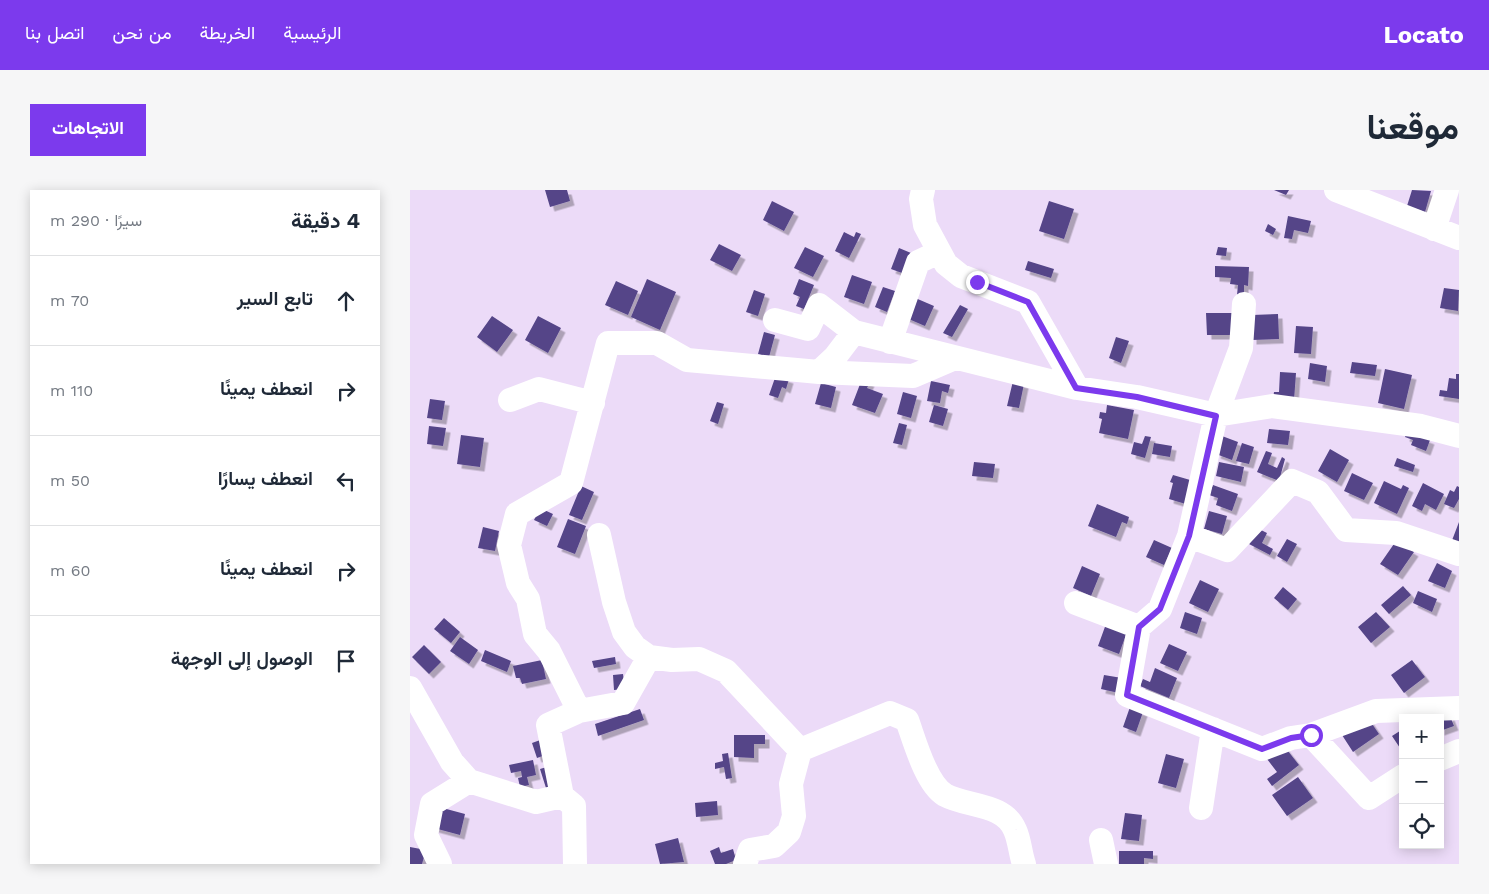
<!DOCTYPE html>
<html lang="ar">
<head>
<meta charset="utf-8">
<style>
	:root { --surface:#fff; --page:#f6f6f7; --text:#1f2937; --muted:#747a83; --line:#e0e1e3; --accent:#7c3aed }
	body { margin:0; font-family:"Work Sans",Vazirmatn,sans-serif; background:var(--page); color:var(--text); direction:rtl }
	.controls { position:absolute; right:15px; bottom:15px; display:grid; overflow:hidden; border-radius:0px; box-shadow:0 2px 12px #0003 }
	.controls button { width:45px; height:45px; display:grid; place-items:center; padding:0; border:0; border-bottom:1px solid var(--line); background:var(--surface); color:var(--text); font:25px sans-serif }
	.stop { position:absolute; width:15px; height:15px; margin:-11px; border:4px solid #7c3aed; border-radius:50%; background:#fff }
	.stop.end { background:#7c3aed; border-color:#fff; box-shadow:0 1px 5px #0008 }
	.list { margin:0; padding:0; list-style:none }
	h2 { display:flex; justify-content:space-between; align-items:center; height:65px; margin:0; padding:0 20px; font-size:21px }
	h2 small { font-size:16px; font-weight:400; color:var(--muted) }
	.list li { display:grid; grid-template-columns:32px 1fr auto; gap:15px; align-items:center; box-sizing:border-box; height:90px; padding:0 20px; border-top:1px solid var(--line) }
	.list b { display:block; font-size:19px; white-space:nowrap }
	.list em { font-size:16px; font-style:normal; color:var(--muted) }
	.icon { flex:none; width:28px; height:28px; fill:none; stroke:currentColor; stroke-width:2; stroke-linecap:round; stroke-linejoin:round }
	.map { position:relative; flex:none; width:1049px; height:674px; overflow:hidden; direction:ltr; border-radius:0px }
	header { display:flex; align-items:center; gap:30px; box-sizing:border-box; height:70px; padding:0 25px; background:var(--accent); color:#fff }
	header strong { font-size:24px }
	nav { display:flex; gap:28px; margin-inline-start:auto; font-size:18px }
	.intro { display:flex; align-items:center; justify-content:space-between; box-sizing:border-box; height:120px; padding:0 30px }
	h1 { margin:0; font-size:35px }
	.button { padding:12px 22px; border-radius:0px; background:var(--accent); color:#fff; font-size:18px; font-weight:700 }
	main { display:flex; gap:30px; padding:0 30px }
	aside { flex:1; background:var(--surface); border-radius:0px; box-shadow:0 2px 12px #0003 }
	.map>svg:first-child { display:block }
	.building { fill:#544588; filter:url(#shadow) }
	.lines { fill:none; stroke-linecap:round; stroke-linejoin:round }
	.minor { stroke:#fff; stroke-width:24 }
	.route { stroke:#7c3aed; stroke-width:6 }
</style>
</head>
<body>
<header>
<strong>Locato</strong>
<nav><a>الرئيسية</a><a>الخريطة</a><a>من نحن</a><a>اتصل بنا</a></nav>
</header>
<div class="intro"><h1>موقعنا</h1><a class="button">الاتجاهات</a></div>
<main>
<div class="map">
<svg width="1049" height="674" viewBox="0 0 1049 674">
	<defs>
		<filter id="shadow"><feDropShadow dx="4.5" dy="4.5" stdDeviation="0" flood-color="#0004"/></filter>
	</defs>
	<rect width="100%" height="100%" fill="#ecdbf8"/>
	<path class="building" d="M135 0H157L160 11 140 17Z
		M864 0H879L876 5Z
		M1002 0 1021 1 1015 22 997 16Z
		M362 11 384 22 374 41 353 30Z
		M639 11 664 19 654 49 629 41Z
		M878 26 901 31 898 43 884 40 882 49 874 48Z
		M858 34 866 39 863 45 855 41Z
		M434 42 444 47 446 42 451 44 439 68 425 61Z
		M309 54 331 65 322 81 300 70Z
		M395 57 414 66 403 87 384 78Z
		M808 57 817 58 816 66 806 65Z
		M489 58 501 63 492 83 481 79Z
		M618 71 644 79 641 88 615 80Z
		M805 76 839 77 838 96 834 95V105H827L828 95 820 94 821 88 805 87Z
		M442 85 462 92 454 114 434 107Z
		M237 89 266 102 250 140 221 127Z
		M389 89 404 95 394 119 386 116 390 107 383 104Z
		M206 91 228 101 218 125 195 115Z
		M473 97 485 101 477 122 465 117Z
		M1034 98 1049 100 1048 121 1030 118Z
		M344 100 355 104 348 126 336 122Z
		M503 107 524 116 515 136 494 127Z
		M550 115 558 119 542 147 533 143Z
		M796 123H826V145H797Z
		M868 124 869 149 842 150V125Z
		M82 126 103 140 87 162 67 147Z
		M128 126 151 138 138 163 115 150Z
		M886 136 903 137 901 164 884 163Z
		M354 142 365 145 359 167 348 164Z
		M706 147 719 151 711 173 699 168Z
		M942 172 967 175 965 186 940 183Z
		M900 173 917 176 915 192 898 189Z
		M975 179 1002 185 994 219 968 213Z
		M870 182 886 183 884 210 863 209 864 202H869Z
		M1046 184H1049V209L1029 206 1030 200 1037 201 1039 188 1046 189Z
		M366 185 379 189 376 199 372 197 368 208 359 205Z
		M452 189 460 192 457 198 473 204 465 223 442 215Z
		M521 191 540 195 538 203 532 201 530 213 517 211Z
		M603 191 614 194 609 218 597 216Z
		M411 193 426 197 421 218 405 214Z
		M493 202 507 206 501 228 487 224Z
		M20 209 35 211 32 230 17 228Z
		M307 212 314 214 308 234 300 231Z
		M524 215 538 219 533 236 519 232Z
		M697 215 724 220 718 249 689 243 692 229 689 228 690 222 696 223Z
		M489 233 497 235 492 255 483 253Z
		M19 236 36 238 33 256 17 254Z
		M859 239 880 241 878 255 857 253Z
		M997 241 1020 250 1016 261 1001 255 1003 250 995 247Z
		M51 245 74 248 70 277 47 274Z
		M735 246 741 247 735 268 721 264 724 252 732 254Z
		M812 246 828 252 822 270 806 264Z
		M744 253 762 256 760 267 742 264Z
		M832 253 844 257 839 274 826 271Z
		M920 259 939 270 927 292 908 281Z
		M856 261 862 263 858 274 867 278 872 267 875 269 869 291 847 282Z
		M987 268 1005 275 1003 282 984 276Z
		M564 272 585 274 583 288 562 286Z
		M809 272 834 277 831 292 806 286Z
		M942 283 963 293 954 310 934 301Z
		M763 285 787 292 779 315 759 309 763 293 760 292Z
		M974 291 991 299 993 295 999 298 987 324 964 313Z
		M1013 293 1034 304 1026 320 1015 314 1012 321 1002 316Z
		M803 295 828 304 822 321 806 315 808 308 799 305Z
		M171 296 184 302 172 330 159 325Z
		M1047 296 1049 297V309L1044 318 1034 314 1040 300 1044 302Z
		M687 314 719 327 717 334 712 332 706 347 678 336Z
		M130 318 143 324 137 336 124 330Z
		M799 321 817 326 812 344 794 339Z
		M158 329 176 336 165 364 147 357Z
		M1049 332V356L1041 353Z
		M73 337 89 341 85 361 68 358Z
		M847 338 857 343 852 353 863 359 860 365 839 354Z
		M877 349 887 354 877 372 867 366Z
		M744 350 762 358 754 375 736 367Z
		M986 351 1004 362 988 385 970 374Z
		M1027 373 1042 381 1035 398 1018 391Z
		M672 376 690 384 681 406 663 398Z
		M790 390 809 399 798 422 779 413Z
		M993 396 1001 405 979 424 971 415Z
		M873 397 887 409 878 420 864 408Z
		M1008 401 1027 409 1022 422 1003 413Z
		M775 422 792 428 787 444 770 438Z
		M966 422 980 437 961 453 948 437Z
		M34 428 50 442 41 453 24 439Z
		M696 434 717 442 709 464 688 456Z
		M50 447 68 460 59 474 40 461Z
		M759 454 777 462 768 481 750 473Z
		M14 455 31 472 19 484 2 467Z
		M75 460 101 471 97 482 71 471Z
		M205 467 206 474 184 478 182 471Z
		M132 470 136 489 112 494 110 488H106L103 476Z
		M1002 470 1015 487 994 503 981 485Z
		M745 478 767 488 759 508 730 496 733 489 740 492Z
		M213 484 215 499 204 500 203 485Z
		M694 485 712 488 709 503 691 499Z
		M720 517 733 522 726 542 713 537Z
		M230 519 234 530 188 546 185 534Z
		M1040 526 1044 536 1030 541V529Z
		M958 528 969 544 943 562 932 545Z
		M993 539V556L990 558 982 546Z
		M324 545H355V554H344V568L324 567Z
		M133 549 138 564 127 568 122 553Z
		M874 556 889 575 862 596 857 589 867 582 857 569Z
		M318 563 322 588 316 589 314 577 305 579V573L313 571 312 564Z
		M756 564 774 569 766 598 748 593Z
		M123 570 126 585 117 587 119 595 110 597 108 588 112 587 111 581 101 583 99 575Z
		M140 576 146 596 136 598 130 579Z
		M888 587 903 608 877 626 862 605Z
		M307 611 308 625 286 627 285 613Z
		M29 617 55 624 50 645 24 638Z
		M715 623 732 625 729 651 711 649Z
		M268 648 274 672 250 674 245 654Z
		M0 657 16 660 12 674H0Z
		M309 657 311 663 323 659 326 670 316 674H305L300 661Z
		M709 661H743V669L734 668V674H709Z"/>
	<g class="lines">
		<path class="minor" d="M513 0 511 9 515 35 536 74 551 86 618 112 667 198
			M926 0 1049 48
			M1024 39 1037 0
			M834 114 831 158 806 225 779 346 750 419 729 437 717 505 852 559 881 548 901 545 966 521 1049 518
			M365 130 398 139 409 115 444 142 667 198 727 207 806 225 862 216 1011 236 1049 246
			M480 152 508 72 529 62
			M409 182 503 186 545 168
			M100 210 129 199 183 213
			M189 345 204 412 214 442 225 457 239 467 262 470 289 469 316 481 390 560 480 523 497 530C504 549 516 594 535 605 557 617 594 613 605 640 610 651 610 663 614 674
			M779 346 817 360 882 291 908 302 936 340 986 343 1049 364
			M666 413 729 437
			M239 467 213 513 169 521 139 461 125 444 118 409 108 393 99 355 107 324 161 293 198 153H247L277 170 409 182 425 167 444 142
			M0 498 42 572 59 591 126 612 152 606 164 616 165 674
			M901 545 959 608 993 586
			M1030 569 1049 561
			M152 606 138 535 169 521
			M791 618 803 539
			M691 650 696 674
			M30 674 16 645 22 614 59 591
			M335 674 340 660 364 656 379 642 384 626 381 594 390 560"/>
	</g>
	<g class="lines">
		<path class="route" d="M567 92 618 112 666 198 727 207 806 226 779 346 750 419 729 437 717 505 852 559 881 548 901 545"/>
	</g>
</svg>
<div class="controls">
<button>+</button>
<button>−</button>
<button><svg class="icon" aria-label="locate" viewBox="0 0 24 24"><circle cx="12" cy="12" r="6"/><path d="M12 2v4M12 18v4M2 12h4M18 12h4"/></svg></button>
</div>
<div class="stop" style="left:901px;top:545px"></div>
<div class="stop end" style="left:567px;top:92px"></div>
</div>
<aside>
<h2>4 دقيقة<small>سيرًا · 290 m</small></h2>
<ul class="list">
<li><svg class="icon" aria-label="ahead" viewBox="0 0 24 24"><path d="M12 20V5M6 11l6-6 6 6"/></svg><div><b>تابع السير</b></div><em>70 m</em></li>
<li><svg class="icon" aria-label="right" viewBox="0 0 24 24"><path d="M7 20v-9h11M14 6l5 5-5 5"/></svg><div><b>انعطف يمينًا</b></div><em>110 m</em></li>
<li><svg class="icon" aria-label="left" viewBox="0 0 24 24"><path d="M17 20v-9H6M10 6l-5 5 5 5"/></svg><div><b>انعطف يسارًا</b></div><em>50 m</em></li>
<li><svg class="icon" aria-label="right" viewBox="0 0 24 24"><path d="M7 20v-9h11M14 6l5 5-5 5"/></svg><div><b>انعطف يمينًا</b></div><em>60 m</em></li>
<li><svg class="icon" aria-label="arrive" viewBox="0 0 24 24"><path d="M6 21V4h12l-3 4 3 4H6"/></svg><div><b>الوصول إلى الوجهة</b></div></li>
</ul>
</aside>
</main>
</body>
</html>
